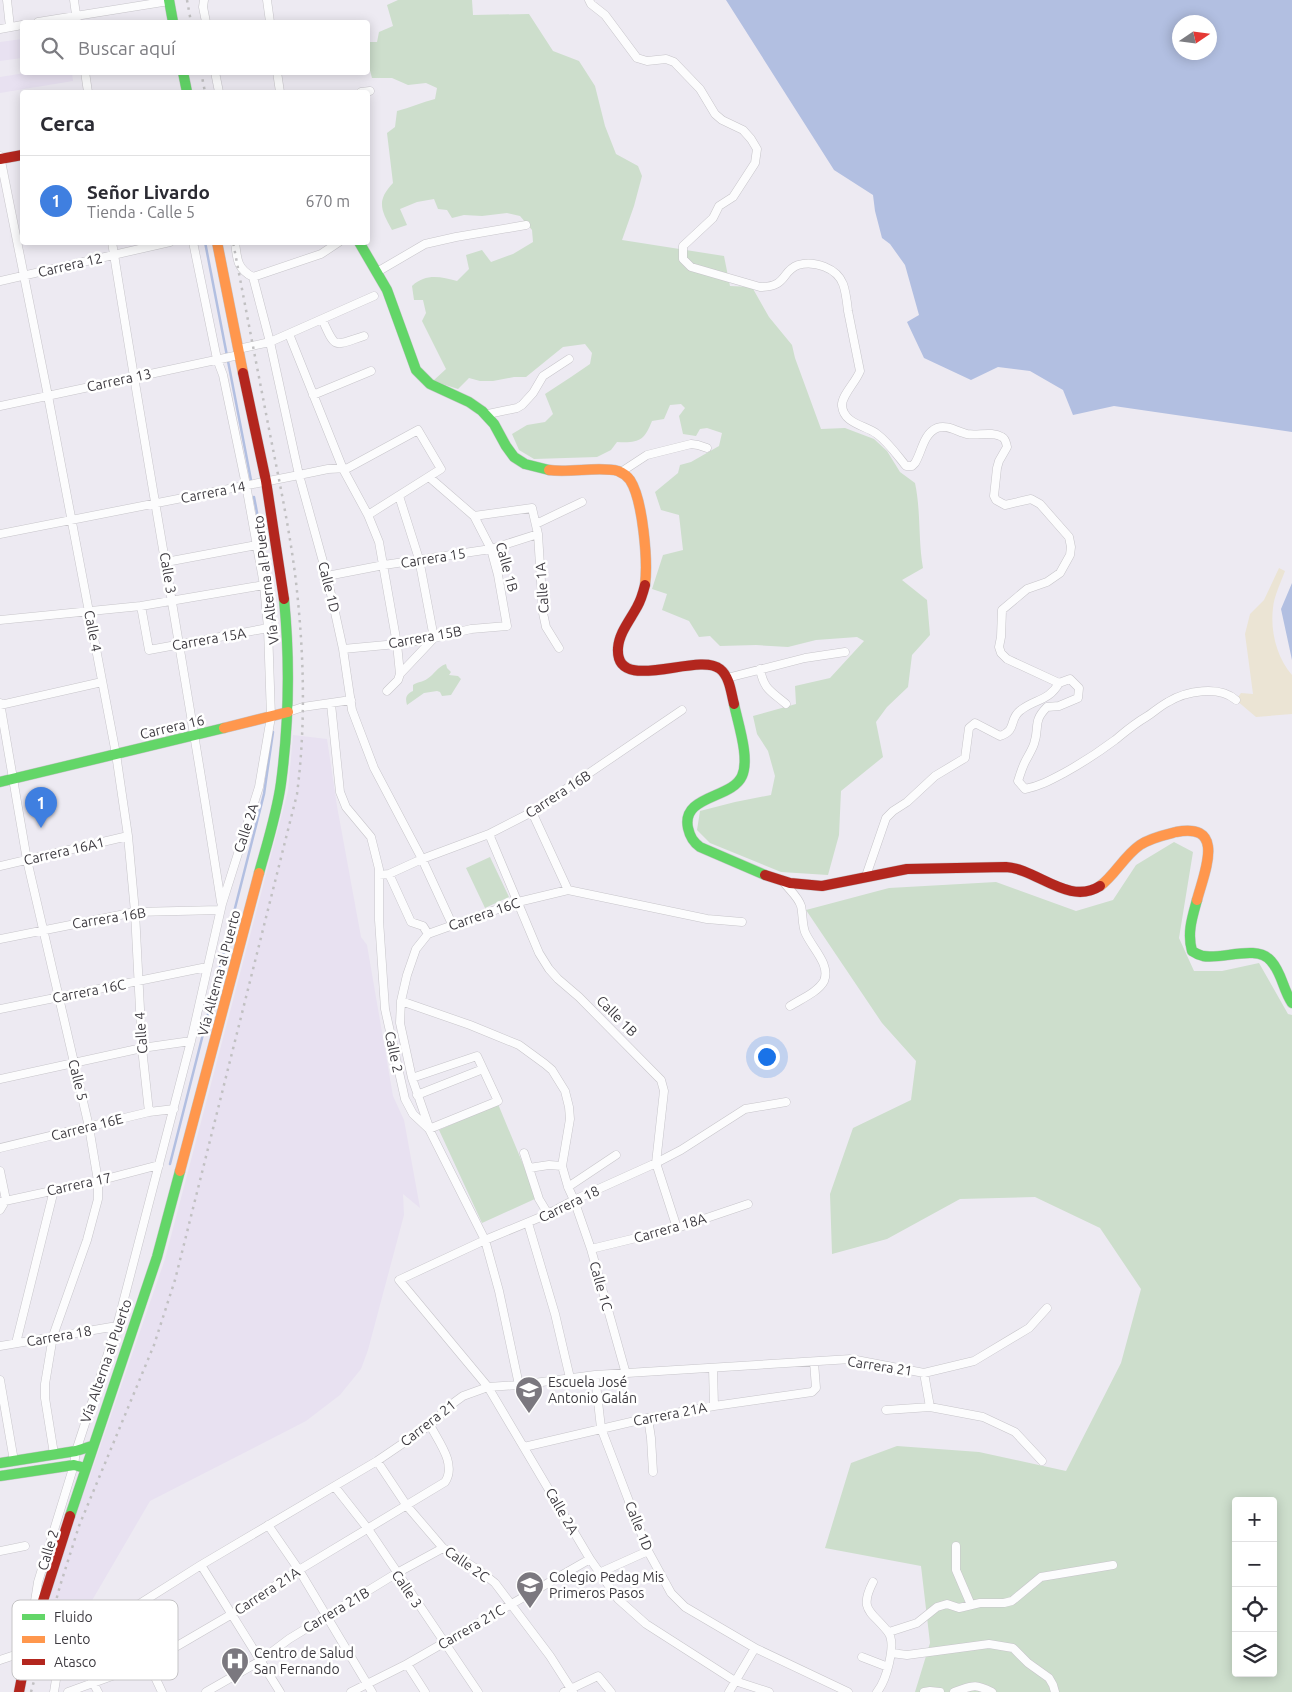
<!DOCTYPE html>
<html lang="es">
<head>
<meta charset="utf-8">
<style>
	:root { --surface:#fff; --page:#f7f7f7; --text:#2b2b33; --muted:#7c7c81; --line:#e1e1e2; --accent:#b45309 }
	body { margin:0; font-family:Ubuntu,sans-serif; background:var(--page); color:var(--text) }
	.controls { position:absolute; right:15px; bottom:15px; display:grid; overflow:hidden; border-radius:5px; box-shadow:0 2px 12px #0003 }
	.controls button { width:45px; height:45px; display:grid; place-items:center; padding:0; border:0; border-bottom:1px solid var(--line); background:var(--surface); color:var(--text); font:25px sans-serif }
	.compass { position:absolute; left:1172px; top:15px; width:45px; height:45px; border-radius:50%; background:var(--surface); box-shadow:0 2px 12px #0003; rotate:77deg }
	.you { position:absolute; left:766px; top:1056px; width:18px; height:18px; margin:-12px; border:4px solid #fff; border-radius:50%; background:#1a73e8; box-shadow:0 0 0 8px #1a73e833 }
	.badge { display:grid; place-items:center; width:32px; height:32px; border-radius:50%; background:var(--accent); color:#fff; font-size:16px; font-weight:700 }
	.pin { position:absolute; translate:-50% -41px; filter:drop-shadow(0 1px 2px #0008) }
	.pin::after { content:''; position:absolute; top:26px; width:18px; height:15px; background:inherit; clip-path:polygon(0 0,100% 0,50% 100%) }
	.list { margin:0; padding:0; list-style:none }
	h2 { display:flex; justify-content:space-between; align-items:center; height:65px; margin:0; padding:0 20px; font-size:21px }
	h2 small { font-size:16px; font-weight:400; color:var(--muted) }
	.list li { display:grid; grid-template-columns:32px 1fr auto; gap:15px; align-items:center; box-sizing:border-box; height:90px; padding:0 20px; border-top:1px solid var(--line) }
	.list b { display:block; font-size:19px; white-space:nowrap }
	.list p { margin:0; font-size:16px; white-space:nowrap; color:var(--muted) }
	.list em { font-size:16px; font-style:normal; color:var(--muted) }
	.icon { flex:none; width:28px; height:28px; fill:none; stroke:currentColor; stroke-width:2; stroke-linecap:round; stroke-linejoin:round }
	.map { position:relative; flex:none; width:1292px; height:1692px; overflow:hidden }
	.search { position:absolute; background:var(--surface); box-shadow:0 2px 12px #0003; left:20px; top:20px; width:350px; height:55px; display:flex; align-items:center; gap:12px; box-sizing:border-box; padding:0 18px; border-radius:5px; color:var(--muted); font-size:19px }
	.panel { position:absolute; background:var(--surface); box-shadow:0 2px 12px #0003; left:20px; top:90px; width:350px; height:155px; border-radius:5px }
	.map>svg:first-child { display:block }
	.built { fill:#e8e1f1 }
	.green { fill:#cddecc; fill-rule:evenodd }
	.sand { fill:#ebe4d4 }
	.water { fill:#b2bfe1; fill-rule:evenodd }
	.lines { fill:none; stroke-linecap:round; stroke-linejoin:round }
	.stream { stroke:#b2bfe1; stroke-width:2.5 }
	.street-casing { stroke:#c7c5ca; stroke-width:9 }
	.fast-casing { stroke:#c7c5ca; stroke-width:11 }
	.slow-casing { stroke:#c7c5ca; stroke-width:11 }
	.jam-casing { stroke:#c7c5ca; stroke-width:11 }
	.street { stroke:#fcfcfd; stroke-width:8 }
	.fast { stroke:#63d668; stroke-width:10 }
	.slow { stroke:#ff974d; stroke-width:10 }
	.jam { stroke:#b3261e; stroke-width:10 }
	.rail { stroke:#c1c0c2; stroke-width:2.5; stroke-dasharray:2.5 5; stroke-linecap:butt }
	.labels { text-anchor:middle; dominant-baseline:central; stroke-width:5; stroke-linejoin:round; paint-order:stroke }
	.street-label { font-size:14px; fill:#3e3b41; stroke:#fff }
	.poi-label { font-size:14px; fill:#3e3b41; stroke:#fff; text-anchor:start }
	.key { fill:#fff; stroke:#c5c4c6; stroke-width:1 }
	.key-label { font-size:14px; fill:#3e3b41 }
</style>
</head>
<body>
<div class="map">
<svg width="1292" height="1692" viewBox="0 0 1292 1692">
	<rect width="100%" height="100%" fill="#edeaf2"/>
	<path class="built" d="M22 39V58L0 61V42Z
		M31 72 72 73 73 81 0 93V77Z
		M293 735 327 739 337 806 361 937 367 945 393 1096 404 1120 420 1208 403 1194 404 1215 368 1350 361 1369 340 1395 306 1421 150 1501 90 1604 58 1642 38 1636 65 1542 88 1482 165 1259 288 791Z"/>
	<path class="green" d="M398 0H472L473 15 529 14 553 51 579 61 595 86 605 126 616 154 638 166 642 176 634 206 622 240 724 256 730 286 752 287 769 317 792 345 795 358 821 429 845 428 874 439 887 451 900 472 915 483C921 511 918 540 923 568L902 580 927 600 930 635 912 655 908 687 887 707 876 722 883 757 841 791 839 835 828 875 781 872 710 843 697 830 700 811 735 802 771 795 775 776 768 751 757 734 753 716 796 704 795 686 830 678 864 641 857 637 816 640 788 647 756 645 720 646 710 636 699 637 689 621 662 610 667 594 652 589 663 555 683 550 679 515 661 510 655 492 678 473 680 465 691 462 719 446 722 433 707 428 700 429 696 436 683 434 679 416 685 408 681 404 670 405 664 419 652 421C644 441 639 443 617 442L611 450 597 457 534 459 519 450 512 434 527 425 545 422 553 414 545 394 571 377 590 364 592 353 585 344 563 347 526 377H514L493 381H480L469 378 458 389 433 381 446 369 422 321 426 313 423 300H414L412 286C426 273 441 277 457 281L469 269 466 255 482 250 491 262 513 254 533 242 532 230 520 216 507 213 482 216 464 215 452 218 447 210 438 209 434 199 417 202 400 209 407 225 392 230C381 210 376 201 393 183L387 133 395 127 397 111C410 108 422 102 435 99L437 88 426 83 408 85 392 78H372L368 63V42H377L379 32 393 26 387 5Z
		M446 664 447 668 451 672 449 675 458 676 461 679 451 695 442 696 440 692 437 691 424 693 407 705C405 698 406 694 413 691V685C417 682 423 682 427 679 435 674 437 667 446 664Z
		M1174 842 1193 852 1179 938 1194 971H1222L1259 963 1288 1014 1292 1015V1692H915L930 1643 921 1566 825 1548 851 1463 897 1446 979 1452 1066 1471 1121 1363 1141 1289 1100 1228 1035 1197 960 1199 887 1239 832 1254 830 1194 853 1128 911 1100 916 1061 882 1023 806 910 889 888 996 882 1076 911 1113 900 1136 865ZM1236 1501H1273V1673H1236Z
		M490 857 509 897 485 908 466 868Z
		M498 1104 537 1198 482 1223 439 1130Z"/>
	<path class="sand" d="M1279 568 1285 571C1281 582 1274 596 1273 608 1270 631 1277 658 1292 675V714L1256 717 1236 700 1241 693 1253 694 1245 634 1250 614 1264 600Z"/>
	<path class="water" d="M726 0H1292V432L1114 406 1073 415 1063 390 1030 371 998 367 971 380 924 358 907 322 919 315 905 265 890 244 882 238 875 211 873 195 834 170ZM1180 22H1210V52H1180Z
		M1292 583V660L1281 609Z"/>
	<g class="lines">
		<path class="stream" d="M205 242 251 480
			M254 497 266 559 274 628
			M170 1164 264 794 273 732"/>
		<g class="street-casing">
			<path id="street" d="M7 0 10 27
				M74 0 77 22
				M204 0 203 7 206 22
				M267 0 270 22
				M589 0 591 4 605 15 637 58 647 61 666 59 674 62 700 89 715 114 722 120 743 130 751 139 757 149 755 163 733 197 719 206 713 218 683 246V259L691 267 760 287C788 287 781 271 798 265 814 260 837 268 843 284 846 292 847 302 848 311 852 331 856 351 860 371 856 382 841 396 842 406 844 424 865 425 877 434 888 442 897 455 906 466H912L915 463C922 452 923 434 937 428 947 424 958 432 967 434 978 436 992 431 1002 437 1006 439 1006 443 1007 447L999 461 997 468 994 496 996 500 1005 505 1031 499 1040 504 1069 537 1071 547 1070 555 1060 573 1047 582 1027 589 1002 610 1001 637 999 647 1001 653 1007 659 1059 683
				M38 22 169 1
				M0 29 22 25
				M85 72 88 92
				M215 72 219 92
				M277 72 280 92
				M361 92 370 91
				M0 156 48 396 116 754 128 836 135 912 142 1048 149 1112
				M112 242C147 462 187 682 221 902
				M235 242C237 259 237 269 253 277L270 342 299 475 327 576 343 649 352 710 374 768 422 859 452 924
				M377 272 425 244 456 237 526 225
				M253 277 321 254 339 242
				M0 281 170 242
				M322 319C336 350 333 346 364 336
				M289 334 343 469 368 515 379 542 397 644 400 674
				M238 349 270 342 374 296
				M313 395 371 371
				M0 406 239 355
				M488 414 517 408 522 405 533 393 543 376 569 359
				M621 472 647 455 691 444 698 445 707 448
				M474 516 532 508 538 534 543 613 546 627 559 648
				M536 524 582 502
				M0 534 299 475 328 469 348 468 418 430 441 469 368 515
				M166 562 257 545
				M327 576 384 565 491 549 538 534
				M141 606 149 650 268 628
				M0 620 141 606 264 585
				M343 649 397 644 434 638 471 629 507 626 498 575 491 549 474 516 429 477
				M760 669C764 690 771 691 786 704
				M727 678 805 658 845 652
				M387 691 398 680 400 674 434 638 419 559 399 496
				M0 703 27 860 89 1127 98 1181V1199L87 1240 53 1336 45 1384V1398L54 1454
				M331 704 340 792 346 807 371 837 379 869V920L385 1009 405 1099 413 1114 429 1129 485 1240 499 1291 519 1385
				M0 705 102 682
				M288 712 303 707 351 700
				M532 812 568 890
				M489 834 539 953 549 969 558 979 579 997 661 1080 664 1091 656 1163 677 1228
				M0 866 128 836
				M389 874 411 922 423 926 428 934
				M379 875 389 874 422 859 489 834 532 812 682 710
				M866 876 886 818 893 811 907 802 935 776 965 758 969 728 975 723 1000 736C1018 730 1008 719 1021 710 1035 699 1049 701 1059 683L1070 679 1079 688 1078 698 1059 706 1047 707C1032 722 1040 727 1034 744 1032 750 1028 756 1025 762 1022 768 1020 775 1018 781L1025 789C1040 786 1051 780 1064 773 1082 763 1099 752 1115 740 1126 731 1134 724 1146 717 1153 713 1160 706 1168 702 1186 691 1219 685 1236 700
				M783 881C788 889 798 896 801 906 803 914 802 924 805 932 811 947 831 964 824 981 818 992 801 999 790 1006
				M0 939 135 912 220 910
				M401 1001 470 1025 519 1045 545 1064 552 1070 565 1091 569 1107 570 1119 562 1166 568 1187 574 1200 591 1249 626 1374
				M0 1009 207 967
				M412 1078 477 1056 498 1101 429 1129
				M0 1079 142 1048 191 1041
				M417 1095 483 1069
				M429 1127 412 1078 400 1023 401 1001 407 975 416 949 428 934 518 902 568 890 707 919 742 922
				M0 1148 149 1112 174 1109
				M524 1153 539 1199 548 1214
				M529 1168 549 1165 562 1166
				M0 1171 6 1200 0 1210
				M568 1187 616 1155
				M0 1202 98 1181 159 1165
				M528 1223 555 1314 570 1378
				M591 1249 677 1228 748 1204
				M16 1343 54 1190
				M0 1346 117 1326
				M713 1368 714 1406
				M924 1373 930 1407
				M595 1375 601 1428 648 1551 671 1593 685 1607 755 1648 848 1692
				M0 1380 14 1461
				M886 1410 930 1407 983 1417 1015 1432 1042 1461
				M648 1418 651 1438 653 1472
				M524 1447 648 1418 714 1406 812 1392 816 1388 814 1362
				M377 1461 407 1506 443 1548 480 1571 495 1583 550 1656 573 1692
				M335 1487 368 1529 478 1692
				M268 1525 299 1570 372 1692
				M956 1546V1570L971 1605
				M0 1551 25 1546
				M201 1565 280 1692
				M599 1573 648 1551
				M873 1582C858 1611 872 1611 888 1632 897 1644 886 1681 877 1692
				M125 1613 162 1692
				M32 1620 38 1582 74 1465 76 1451 117 1326 191 1041 222 904 259 787 271 717 268 628 264 585 246 485 223 375 217 359 193 242
				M889 1632 917 1623 937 1607 947 1604 959 1608 980 1603H1004L1012 1601 1041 1577 1113 1565
				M74 1646 98 1692
				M891 1653 907 1655 989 1644 1013 1648 1028 1663 1049 1678 1053 1685 1055 1692
				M862 1657 888 1667
				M0 1660 27 1651C39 1659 46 1662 59 1661L74 1646 125 1613 201 1565 377 1461 430 1425 448 1407 463 1396 488 1387 519 1385 595 1375 851 1359 924 1373 974 1361 1029 1328 1047 1308
				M407 1664 425 1692
				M54 1692 59 1661
				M68 1692 148 1663 232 1614 299 1570 445 1482C457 1464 438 1441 430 1425
				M206 1692 260 1661 289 1639 397 1573 443 1548
				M351 1692 407 1664 590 1559
				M564 1692 598 1676 611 1692
				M729 1692 755 1648
				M769 1692 735 1681 646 1624 618 1599 590 1559 488 1387 399 1280 485 1240 548 1214 574 1200 656 1163 681 1150 745 1109 786 1102
				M924 1692 930 1691 940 1692
				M954 1692C973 1686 973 1683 992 1692"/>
		</g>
		<g class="fast-casing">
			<path id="fast" d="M169 0 173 22
				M183 72 187 92
				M359 242 387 290 416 370 430 384 469 402 482 411 494 424 506 446 514 457 525 464 549 470
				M734 704C738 724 750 758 742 776 732 799 681 795 688 828 690 837 693 842 700 847L765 875
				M0 782 224 728
				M259 873C267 844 277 813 281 783 289 722 290 660 284 599
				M1197 900C1192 918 1187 933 1192 951 1195 953 1199 955 1203 956 1222 960 1257 944 1271 961 1282 973 1283 990 1292 1003
				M0 1463 76 1451 92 1446
				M0 1476 74 1465 85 1468
				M70 1516 157 1257 180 1171"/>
		</g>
		<g class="slow-casing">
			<path id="slow" d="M217 242 243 373
				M549 470C570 473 600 466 618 471 623 473 627 476 630 480 643 500 648 561 645 585
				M224 728 288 712
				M1100 886C1115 875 1124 856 1140 845 1150 838 1164 835 1176 832 1227 822 1204 873 1197 900
				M180 1171 259 873"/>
		</g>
		<g class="jam-casing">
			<path id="jam" d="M0 159 22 155
				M243 373 266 481 284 599
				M645 585C643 593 641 600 637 607 630 620 619 633 618 648 615 696 698 651 720 669 730 677 731 693 734 704
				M765 875 790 883 822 886 907 869 1006 867C1037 869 1069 906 1100 886
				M19 1692 27 1651 70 1516"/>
		</g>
		<use href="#street" class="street"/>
		<use href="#fast" class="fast"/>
		<use href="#slow" class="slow"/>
		<use href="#jam" class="jam"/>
		<path class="rail" d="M187 0 191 22
			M201 72 205 92
			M31 1692 60 1586 79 1526 154 1345 175 1280 297 794C306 724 304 653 296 582 290 531 279 480 269 429 257 367 245 305 233 242"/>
	</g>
	<defs>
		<g id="school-pin" transform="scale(1.4375)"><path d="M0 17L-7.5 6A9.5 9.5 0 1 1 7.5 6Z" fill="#7b787f" stroke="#fff"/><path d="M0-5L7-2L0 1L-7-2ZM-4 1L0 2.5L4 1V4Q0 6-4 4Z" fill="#fff"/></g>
		<g id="hospital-pin" transform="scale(1.4375)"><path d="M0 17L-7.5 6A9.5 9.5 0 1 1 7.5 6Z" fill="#7b787f" stroke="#fff"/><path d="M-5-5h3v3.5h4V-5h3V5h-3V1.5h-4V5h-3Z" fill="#fff"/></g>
	</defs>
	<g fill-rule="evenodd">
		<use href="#school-pin" x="529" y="1390"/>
		<use href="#school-pin" x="530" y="1585"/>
		<use href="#hospital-pin" x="235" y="1661"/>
	</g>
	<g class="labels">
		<g class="street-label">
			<text transform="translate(70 265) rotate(-13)">Carrera 12</text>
			<text transform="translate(119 380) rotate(-12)">Carrera 13</text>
			<text transform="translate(213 492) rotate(-11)">Carrera 14</text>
			<text transform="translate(433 558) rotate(-9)">Carrera 15</text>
			<text transform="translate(507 567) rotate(75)">Calle 1B</text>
			<text transform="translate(168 573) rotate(80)">Calle 3</text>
			<text transform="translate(266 580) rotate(-97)">Vía Alterna al Puerto</text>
			<text transform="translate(329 587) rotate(76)">Calle 1D</text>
			<text transform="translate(542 588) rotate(-94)">Calle 1A</text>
			<text transform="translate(93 631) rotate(79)">Calle 4</text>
			<text transform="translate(425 637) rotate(-10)">Carrera 15B</text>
			<text transform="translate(209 639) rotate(-10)">Carrera 15A</text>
			<text transform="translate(172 727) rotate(-13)">Carrera 16</text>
			<text transform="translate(558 794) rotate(-33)">Carrera 16B</text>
			<text transform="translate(246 828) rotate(-72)">Calle 2A</text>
			<text transform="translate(64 851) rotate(-13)">Carrera 16A1</text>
			<text transform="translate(484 914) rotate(-19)">Carrera 16C</text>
			<text transform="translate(109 918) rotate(-9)">Carrera 16B</text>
			<text transform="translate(219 973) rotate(-75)">Vía Alterna al Puerto</text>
			<text transform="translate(89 991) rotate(-11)">Carrera 16C</text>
			<text transform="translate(617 1016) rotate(45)">Calle 1B</text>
			<text transform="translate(141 1033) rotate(-94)">Calle 4</text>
			<text transform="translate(394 1052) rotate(78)">Calle 2</text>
			<text transform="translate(78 1080) rotate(76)">Calle 5</text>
			<text transform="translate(87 1127) rotate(-14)">Carrera 16E</text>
			<text transform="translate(79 1184) rotate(-12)">Carrera 17</text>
			<text transform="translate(569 1204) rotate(-26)">Carrera 18</text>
			<text transform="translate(670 1228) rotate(-16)">Carrera 18A</text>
			<text transform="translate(601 1286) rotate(74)">Calle 1C</text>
			<text transform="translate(59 1336) rotate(-10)">Carrera 18</text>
			<text transform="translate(106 1361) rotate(-71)">Vía Alterna al Puerto</text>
			<text transform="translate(880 1366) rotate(9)">Carrera 21</text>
			<text transform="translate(670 1414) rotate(-11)">Carrera 21A</text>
			<text transform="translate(428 1423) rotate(-38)">Carrera 21</text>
			<text transform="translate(562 1511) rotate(60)">Calle 2A</text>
			<text transform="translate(639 1526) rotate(68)">Calle 1D</text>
			<text transform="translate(48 1550) rotate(-73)">Calle 2</text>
			<text transform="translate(467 1564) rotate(35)">Calle 2C</text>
			<text transform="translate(407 1589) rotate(56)">Calle 3</text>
			<text transform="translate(267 1591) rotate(-33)">Carrera 21A</text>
			<text transform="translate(336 1610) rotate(-31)">Carrera 21B</text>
			<text transform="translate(471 1627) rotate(-30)">Carrera 21C</text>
		</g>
		<g class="poi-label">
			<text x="548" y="1382">Escuela José<tspan x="548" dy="16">Antonio Galán</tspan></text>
			<text x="549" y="1577">Colegio Pedag Mis<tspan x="549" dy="16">Primeros Pasos</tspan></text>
			<text x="254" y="1653">Centro de Salud<tspan x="254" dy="16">San Fernando</tspan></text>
		</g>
	</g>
	<rect x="12" y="1600" width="166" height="80" rx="8" class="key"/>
	<rect x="22" y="1614" width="23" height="6" fill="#63d668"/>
	<rect x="22" y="1636" width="23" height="7" fill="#ff974d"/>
	<rect x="22" y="1659" width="23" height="6" fill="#b3261e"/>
	<g class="key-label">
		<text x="54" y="1622">Fluido</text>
		<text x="54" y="1644">Lento</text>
		<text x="54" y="1667">Atasco</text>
	</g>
</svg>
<div class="controls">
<button>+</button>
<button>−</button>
<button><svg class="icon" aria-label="locate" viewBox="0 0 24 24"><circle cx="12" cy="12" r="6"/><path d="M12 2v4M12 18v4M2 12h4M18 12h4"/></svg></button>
<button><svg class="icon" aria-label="layers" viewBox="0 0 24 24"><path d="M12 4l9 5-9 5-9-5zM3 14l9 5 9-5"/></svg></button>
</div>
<svg class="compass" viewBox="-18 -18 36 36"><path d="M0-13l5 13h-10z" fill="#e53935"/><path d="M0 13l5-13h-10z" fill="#7c7c81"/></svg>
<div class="you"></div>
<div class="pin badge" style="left:41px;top:828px;background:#3f7fe0">1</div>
<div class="search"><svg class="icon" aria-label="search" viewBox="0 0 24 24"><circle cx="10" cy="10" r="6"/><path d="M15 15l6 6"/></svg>Buscar aquí</div>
<section class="panel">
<h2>Cerca<small></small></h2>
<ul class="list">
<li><span class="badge" style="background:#3f7fe0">1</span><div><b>Señor Livardo</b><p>Tienda · Calle 5</p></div><em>670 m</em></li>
</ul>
</section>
</div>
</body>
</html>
